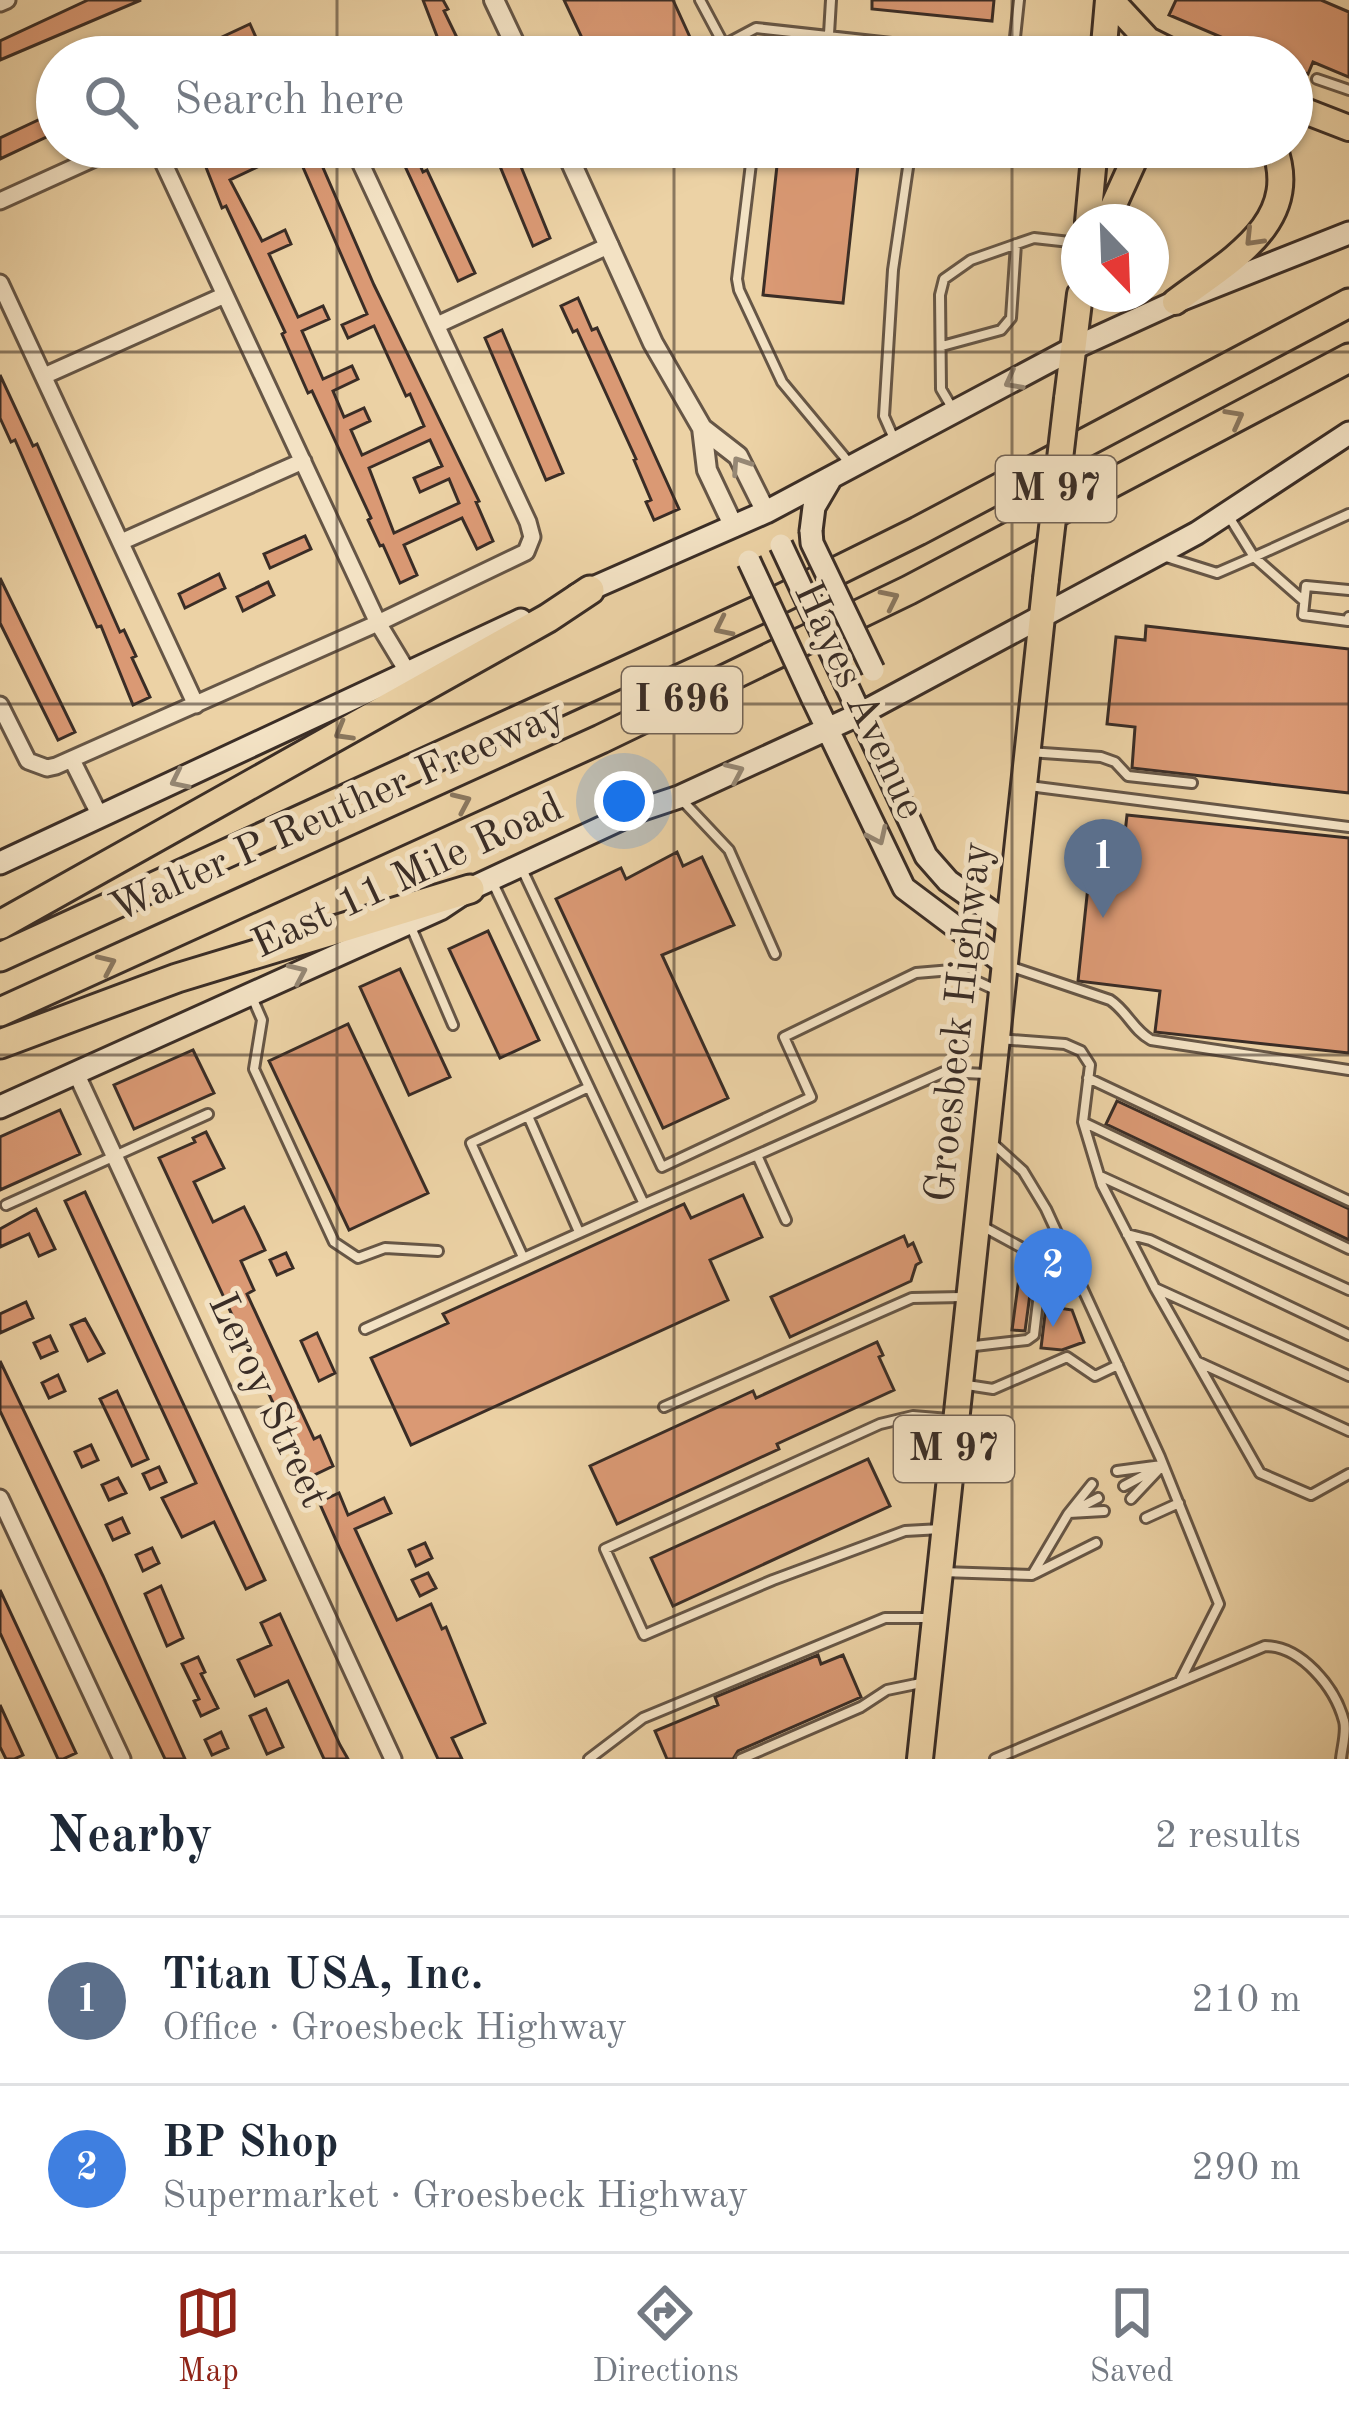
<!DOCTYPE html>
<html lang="en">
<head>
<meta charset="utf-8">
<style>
	:root { --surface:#fff; --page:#f6f6f7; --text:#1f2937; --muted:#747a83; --line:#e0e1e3; --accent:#8f2418 }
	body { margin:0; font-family:"Old Standard TT",serif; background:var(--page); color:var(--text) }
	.compass { position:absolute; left:1061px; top:204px; width:108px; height:108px; border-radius:50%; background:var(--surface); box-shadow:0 3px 9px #0004; rotate:157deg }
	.you { position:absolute; left:624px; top:801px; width:42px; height:42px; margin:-30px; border:9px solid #fff; border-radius:50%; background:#1a73e8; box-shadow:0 0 0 18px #1a73e833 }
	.badge { display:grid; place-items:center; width:78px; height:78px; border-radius:50%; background:var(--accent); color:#fff; font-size:39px; font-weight:700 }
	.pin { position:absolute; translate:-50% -99px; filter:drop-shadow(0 3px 6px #0008) }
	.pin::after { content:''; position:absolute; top:63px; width:42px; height:36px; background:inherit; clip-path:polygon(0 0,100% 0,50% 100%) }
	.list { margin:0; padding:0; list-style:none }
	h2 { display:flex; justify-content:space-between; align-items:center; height:156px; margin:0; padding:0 48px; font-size:51px }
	h2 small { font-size:39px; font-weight:400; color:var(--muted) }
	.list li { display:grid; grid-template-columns:78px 1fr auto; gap:36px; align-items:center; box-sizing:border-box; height:168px; padding:0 48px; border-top:3px solid var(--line) }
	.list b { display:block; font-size:45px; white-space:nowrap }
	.list p { margin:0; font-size:39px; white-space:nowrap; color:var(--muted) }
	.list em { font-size:39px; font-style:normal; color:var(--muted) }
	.icon { flex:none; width:66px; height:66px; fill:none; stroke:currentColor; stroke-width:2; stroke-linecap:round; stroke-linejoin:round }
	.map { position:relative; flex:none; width:1349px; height:1759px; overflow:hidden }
	.search { position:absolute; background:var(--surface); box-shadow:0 3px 9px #0004; left:36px; right:36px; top:36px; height:132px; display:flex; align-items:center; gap:30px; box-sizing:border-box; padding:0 42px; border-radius:66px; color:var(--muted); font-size:45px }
	.sheet { height:492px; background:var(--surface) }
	nav { display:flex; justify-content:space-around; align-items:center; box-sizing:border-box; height:168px; border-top:3px solid var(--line); background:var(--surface); font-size:33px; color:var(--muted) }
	nav a { display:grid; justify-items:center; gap:6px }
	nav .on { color:var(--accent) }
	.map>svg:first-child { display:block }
	.building { fill:#da9974; stroke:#3a2d26; stroke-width:3; fill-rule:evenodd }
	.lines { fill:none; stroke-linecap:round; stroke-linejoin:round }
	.service-casing { stroke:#665646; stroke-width:14 }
	.minor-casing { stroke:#665646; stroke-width:21 }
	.tertiary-casing { stroke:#665646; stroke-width:24 }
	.secondary-casing { stroke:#3a2d26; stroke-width:27 }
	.primary-casing { stroke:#3a2d26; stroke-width:30 }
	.motorway-casing { stroke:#3a2d26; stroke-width:33 }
	.service { stroke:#f3e2c4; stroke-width:8 }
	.minor { stroke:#f3e2c4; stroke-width:15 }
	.tertiary { stroke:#f3e2c4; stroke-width:18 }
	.secondary { stroke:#f3e2c4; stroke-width:21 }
	.primary { stroke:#ecd2a5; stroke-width:24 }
	.motorway { stroke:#ecd2a5; stroke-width:27 }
	.secondary-bridge-casing { stroke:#3a2d26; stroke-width:27; stroke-linecap:butt }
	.primary-bridge-casing { stroke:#3a2d26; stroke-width:30; stroke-linecap:butt }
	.secondary-bridge { stroke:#f3e2c4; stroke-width:21 }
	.primary-bridge { stroke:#ecd2a5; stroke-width:24 }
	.oneway { stroke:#8a775f }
	.oneway2 { stroke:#968875 }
	.grid { fill:none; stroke:#3a2d26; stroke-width:3; stroke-opacity:0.55 }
	.labels { text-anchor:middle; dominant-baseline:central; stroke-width:10; stroke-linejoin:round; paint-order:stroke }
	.shield { fill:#f3e2c4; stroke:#726355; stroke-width:3 }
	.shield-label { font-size:39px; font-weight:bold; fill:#3a2d26 }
	.street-label { font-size:42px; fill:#3a2d26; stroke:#f3e2c4 }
</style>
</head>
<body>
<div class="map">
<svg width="1349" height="1759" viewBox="0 0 1349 1759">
	<rect width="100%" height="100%" fill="#ecd2a5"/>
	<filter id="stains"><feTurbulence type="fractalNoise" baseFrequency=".00167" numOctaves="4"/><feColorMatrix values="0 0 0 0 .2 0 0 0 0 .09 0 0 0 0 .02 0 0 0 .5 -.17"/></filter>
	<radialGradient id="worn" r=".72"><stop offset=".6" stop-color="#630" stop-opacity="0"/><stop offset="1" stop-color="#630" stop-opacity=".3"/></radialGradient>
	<path class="building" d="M88 0H141L0 60V41Z
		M423 0H443L448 9 444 11 463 50 445 57Z
		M564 0H673L699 57H591Z
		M872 0H994L992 21 872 9Z
		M1176 0H1321L1349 12V77L1313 62 1308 74 1292 67V57H1268L1169 15Z
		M250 24 258 42 224 57H179Z
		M51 114 57 132 0 159V138Z
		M198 147H218L227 165 266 147H314L374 285 479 501 476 502 493 541 477 549 462 518 404 545 417 575 400 583 383 545 380 546 368 520 371 518 312 391 308 393 282 334 285 332 226 206 222 208ZM295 149 367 314 342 325 348 338 374 326 406 396 410 394 424 426 362 455 351 430 370 421 364 408 344 417 333 391 358 379 352 366 323 379 302 331 329 319 323 306 298 317 269 254 291 244 285 230 262 241 230 180ZM430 440 442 466 414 478 420 492 449 479 459 503 394 533 369 468Z
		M391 147H412L423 172 427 170 475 273 458 281 404 164 400 166Z
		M492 147H513L550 238 533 246Z
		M779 147H860L843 303 763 295Z
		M578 298 592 330 597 328 679 509 654 520 646 502 651 500 634 460 636 459 577 330 573 332 561 306Z
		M502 330 563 473 546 480 485 338Z
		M0 375 33 446 37 444 120 632 124 630 136 656 132 658 150 697 133 705 101 626 97 627 15 440 11 442 0 418Z
		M305 536 311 549 270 568 264 554Z
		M219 574 225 588 185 608 179 594Z
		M0 578 75 732 58 740 0 623Z
		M268 582 274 595 243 611 237 597Z
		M1146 626 1349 649V793L1132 768 1135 727 1107 724 1116 637 1145 640Z
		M1127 815 1349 838V1053L1155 1032 1160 991 1078 981 1093 839 1124 842Z
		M677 852 683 866 702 857 734 925 662 955 728 1098 663 1128 556 899 621 868 626 879Z
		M488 931 539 1040 500 1058 449 949Z
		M400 969 450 1077 409 1095 360 987Z
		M348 1024 428 1193 349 1230 269 1061Z
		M193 1050 214 1093 134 1129 114 1085Z
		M1117 1101 1349 1209V1240L1106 1124Z
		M60 1110 80 1154 0 1190V1137Z
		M206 1132 224 1168 194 1182 213 1222 244 1207 258 1235 265 1250 241 1261 254 1290 247 1294 314 1439 320 1436 333 1466 308 1478 159 1158 195 1142 193 1138Z
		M85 1192 265 1580 246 1589 214 1522 182 1537 162 1498 196 1483 65 1201Z
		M743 1195 762 1237 710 1260 728 1300 411 1445 371 1358 448 1323 443 1314 684 1204 691 1218Z
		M36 1209 55 1249 39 1256 29 1234 0 1247V1229Z
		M904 1236 908 1246 913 1243 921 1262 916 1265 911 1281 790 1337 771 1297Z
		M286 1253 293 1268 277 1275 270 1260Z
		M1020 1270 1033 1272 1025 1331 1012 1330Z
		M26 1302 33 1318 0 1333V1314Z
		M1046 1306 1072 1310 1084 1342 1062 1350 1041 1348Z
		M85 1319 104 1353 88 1361 71 1325Z
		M317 1333 335 1373 319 1381 301 1341Z
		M50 1336 57 1351 41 1358 34 1343Z
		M877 1342 883 1355 879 1357 894 1390 777 1444 779 1449 617 1524 590 1466 753 1391 756 1398Z
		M0 1361 103 1576 185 1759H165L0 1411Z
		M58 1375 65 1391 49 1398 42 1383Z
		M117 1391 148 1459 132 1466 100 1399Z
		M91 1445 98 1460 82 1467 75 1452Z
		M868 1459 890 1506 673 1606 651 1558Z
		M159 1467 166 1482 150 1489 143 1474Z
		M118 1478 126 1493 109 1500 102 1485Z
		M339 1493 348 1515 384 1498 391 1513 355 1529 397 1620 431 1604 442 1629 446 1627 485 1723 452 1738 462 1759H438L339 1547 319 1502Z
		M122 1518 129 1533 113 1540 106 1525Z
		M425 1543 432 1558 416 1566 409 1550Z
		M152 1548 159 1563 143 1571 136 1555Z
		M428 1573 436 1588 420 1596 412 1580Z
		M161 1586 183 1638 167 1646 145 1594Z
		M0 1590 76 1753 63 1759H58L0 1633Z
		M280 1614 340 1745 348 1759H324L288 1681 255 1696 238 1660 271 1645 261 1623Z
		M818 1655 821 1664 843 1655 861 1697 738 1751 733 1759H667L655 1731 718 1705 715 1697Z
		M198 1657 205 1672 201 1674 218 1708 201 1716 194 1701 199 1699 182 1664Z
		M0 1705 23 1755 14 1759H6L0 1747Z
		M266 1709 283 1747 267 1754 250 1716Z
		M221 1732 228 1748 212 1755 205 1740Z"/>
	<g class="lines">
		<g class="service-casing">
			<path id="service" d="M700 0 724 45 756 28 1018 57
				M829 34 831 0
				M1013 56 1019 0
				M1317 79 1349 90
				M753 147 737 279 739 290 782 382 851 465
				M942 346 1001 330 1011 318 1016 244
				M954 411 941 389 940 295 944 279 971 260 1034 238 1079 243
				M895 441 884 416 893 270 911 147
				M1228 515 1254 557 1349 514
				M1163 556 1217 573 1254 557 1304 601
				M1349 590 1306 586 1303 615 1348 621 1349 617
				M1029 752 1101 757 1115 762 1128 776 1192 783
				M1029 786 1349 827
				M680 798 729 850 775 954
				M521 867 662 1167 811 1097 784 1037 916 973 952 970 998 991
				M411 927 453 1025
				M1012 967 1110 1000C1127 1011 1133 1030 1151 1040L1349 1070
				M252 997 262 1020 254 1069 334 1242 358 1258 385 1248 438 1251
				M999 1039 1065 1044 1081 1051 1090 1065 1083 1122 1102 1185 1155 1288 1260 1473 1311 1495 1349 1474
				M1088 1078 1349 1201
				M1085 1123 1349 1249
				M991 1142 1023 1171 1046 1209 1160 1457 1219 1604 1180 1681
				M1100 1176 1349 1290
				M644 1204 757 1155
				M6 1205 208 1114
				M786 1220 757 1155 944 1072 986 1074
				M579 1232 528 1116 589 1087
				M1127 1234 1150 1240 1349 1335
				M523 1257 471 1143 528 1116
				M1155 1288 1349 1376
				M365 1329 644 1204 492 881
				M966 1347 1027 1340 1034 1335 1042 1268 1026 1250 982 1226
				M1198 1362 1349 1431
				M967 1385 993 1389 1067 1357 1095 1376 1118 1365
				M664 1407 912 1298 962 1297
				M1117 1471 1162 1465
				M1124 1486 1154 1470
				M1131 1499 1163 1465
				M1075 1510 1098 1498
				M1069 1513 1104 1511
				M1146 1518 1179 1503
				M941 1529 905 1531 773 1580 644 1635 605 1549 880 1424 913 1416 949 1419
				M942 1572 1032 1575 1068 1514 1092 1484
				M1034 1574 1096 1543
				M589 1759 643 1718 885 1618H928
				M741 1759 861 1707 887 1690 921 1683
				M995 1759 1265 1646C1301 1646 1335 1687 1344 1721 1347 1731 1342 1748 1341 1759"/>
		</g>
		<g class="minor-casing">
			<path id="minor" d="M0 3 7 0
				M156 147 378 623 407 671
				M0 201 119 147
				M0 283 196 705
				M437 325 610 245
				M44 376 225 295
				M121 542 303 461
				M0 705 28 761 47 768 56 766 378 623 526 552 532 537 528 522 353 147
				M72 760 101 818
				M76 1073 393 1759
				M0 1498 122 1759"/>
		</g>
		<g class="tertiary-casing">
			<path id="tertiary" d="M494 0 521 57
				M564 147 653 343 702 428 738 456 766 512
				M702 428 707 470 734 527"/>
		</g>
		<g class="secondary-casing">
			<path id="secondary" d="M811 531 814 507 831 478
				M577 595 766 512 1072 349 1175 302 1349 233
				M846 684 926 856 948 881 1009 924
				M813 699 904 888 1005 964
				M0 863 521 620
				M0 1107 440 909 470 889 640 810 679 797 860 714 1197 533 1349 433"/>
		</g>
		<g class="primary-casing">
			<path id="primary" d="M1111 0 1148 40 1182 57
				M1103 57 1108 0
				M1292 106 1349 128
				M1088 222 1095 147
				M1106 222 1140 147
				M1175 302C1227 262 1303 224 1274 147
				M1067 399 1080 294
				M920 1759 1046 579"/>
		</g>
		<g class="motorway-casing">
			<path id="motorway" d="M0 925 548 618 590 590
				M0 957 756 611 918 531 1349 303
				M0 1012 601 739 909 590 1349 358
				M0 1044 177 978 470 889"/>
		</g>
		<use href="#service" class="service"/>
		<use href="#minor" class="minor"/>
		<use href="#tertiary" class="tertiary"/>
		<use href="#secondary" class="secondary"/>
		<use href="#primary" class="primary"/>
		<use href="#motorway" class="motorway"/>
		<g class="secondary-bridge-casing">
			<path id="secondary-bridge" d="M811 531 812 543 873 670
				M781 545 846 684
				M749 561 813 699"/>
		</g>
		<g class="primary-bridge-casing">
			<path id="primary-bridge" d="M1046 579 1067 399"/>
		</g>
		<use href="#secondary-bridge" class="secondary-bridge"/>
		<use href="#primary-bridge" class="primary-bridge"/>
	</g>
	<defs><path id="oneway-chevron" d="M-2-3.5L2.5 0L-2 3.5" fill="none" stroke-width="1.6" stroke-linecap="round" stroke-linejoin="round" transform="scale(3)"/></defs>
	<g class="oneway">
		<use href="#oneway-chevron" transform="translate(1253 238) rotate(134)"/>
		<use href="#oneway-chevron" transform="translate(1235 418) rotate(-28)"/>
		<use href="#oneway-chevron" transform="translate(890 599) rotate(-26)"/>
		<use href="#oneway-chevron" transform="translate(723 627) rotate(154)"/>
		<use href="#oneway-chevron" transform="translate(343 732) rotate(150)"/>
		<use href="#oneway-chevron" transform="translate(462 802) rotate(-24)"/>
		<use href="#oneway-chevron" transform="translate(107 964) rotate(-24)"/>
	</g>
	<g class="oneway2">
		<use href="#oneway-chevron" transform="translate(1013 381) rotate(152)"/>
		<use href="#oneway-chevron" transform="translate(740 465) rotate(-124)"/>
		<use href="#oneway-chevron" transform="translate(735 772) rotate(-24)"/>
		<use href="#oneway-chevron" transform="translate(179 780) rotate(154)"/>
		<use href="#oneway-chevron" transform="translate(878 836) rotate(65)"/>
		<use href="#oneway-chevron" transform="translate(298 973) rotate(-24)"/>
	</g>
	<path class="grid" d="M337 0V57M674 0V57M1012 0V57M337 147V1759M674 147V1759M1012 147V1759M0 352H1349M0 704H1349M0 1055H1349M0 1407H1349"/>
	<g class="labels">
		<g class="shield">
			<rect x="996" y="456" width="120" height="66" rx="9"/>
			<rect x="622" y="667" width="120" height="66" rx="9"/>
			<rect x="894" y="1416" width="120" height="66" rx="9"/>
		</g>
		<g class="shield-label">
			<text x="1056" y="489">M 97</text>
			<text x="682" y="700">I 696</text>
			<text x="954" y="1449">M 97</text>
		</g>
		<g class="street-label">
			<text transform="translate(858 701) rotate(65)">Hayes Avenue</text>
			<text transform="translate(338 812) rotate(-24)">Walter P Reuther Freeway</text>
			<text transform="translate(408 877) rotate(-25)">East 11 Mile Road</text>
			<text transform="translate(960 1022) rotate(-84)">Groesbeck Highway</text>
			<text transform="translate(267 1401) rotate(65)">Leroy Street</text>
		</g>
	</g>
	<rect width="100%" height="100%" filter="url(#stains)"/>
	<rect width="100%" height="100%" fill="url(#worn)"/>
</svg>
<svg class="compass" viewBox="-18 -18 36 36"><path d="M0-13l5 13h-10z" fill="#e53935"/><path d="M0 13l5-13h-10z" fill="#747a83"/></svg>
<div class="you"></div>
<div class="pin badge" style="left:1103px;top:918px;background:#5c6f8a">1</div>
<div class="pin badge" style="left:1053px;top:1327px;background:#3f7fe0">2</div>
<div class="search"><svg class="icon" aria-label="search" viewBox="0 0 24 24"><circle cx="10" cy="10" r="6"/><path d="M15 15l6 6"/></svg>Search here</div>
</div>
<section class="sheet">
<h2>Nearby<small>2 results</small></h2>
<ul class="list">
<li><span class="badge" style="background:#5c6f8a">1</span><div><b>Titan USA, Inc.</b><p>Office · Groesbeck Highway</p></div><em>210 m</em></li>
<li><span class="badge" style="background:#3f7fe0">2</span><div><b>BP Shop</b><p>Supermarket · Groesbeck Highway</p></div><em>290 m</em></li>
</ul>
</section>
<nav>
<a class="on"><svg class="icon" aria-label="map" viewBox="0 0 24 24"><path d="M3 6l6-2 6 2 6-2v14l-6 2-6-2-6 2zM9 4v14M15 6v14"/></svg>Map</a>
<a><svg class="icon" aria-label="directions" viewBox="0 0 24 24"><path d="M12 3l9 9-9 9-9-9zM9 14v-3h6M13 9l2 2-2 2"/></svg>Directions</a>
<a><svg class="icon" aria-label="saved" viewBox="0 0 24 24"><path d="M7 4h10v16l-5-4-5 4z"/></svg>Saved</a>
</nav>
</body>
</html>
